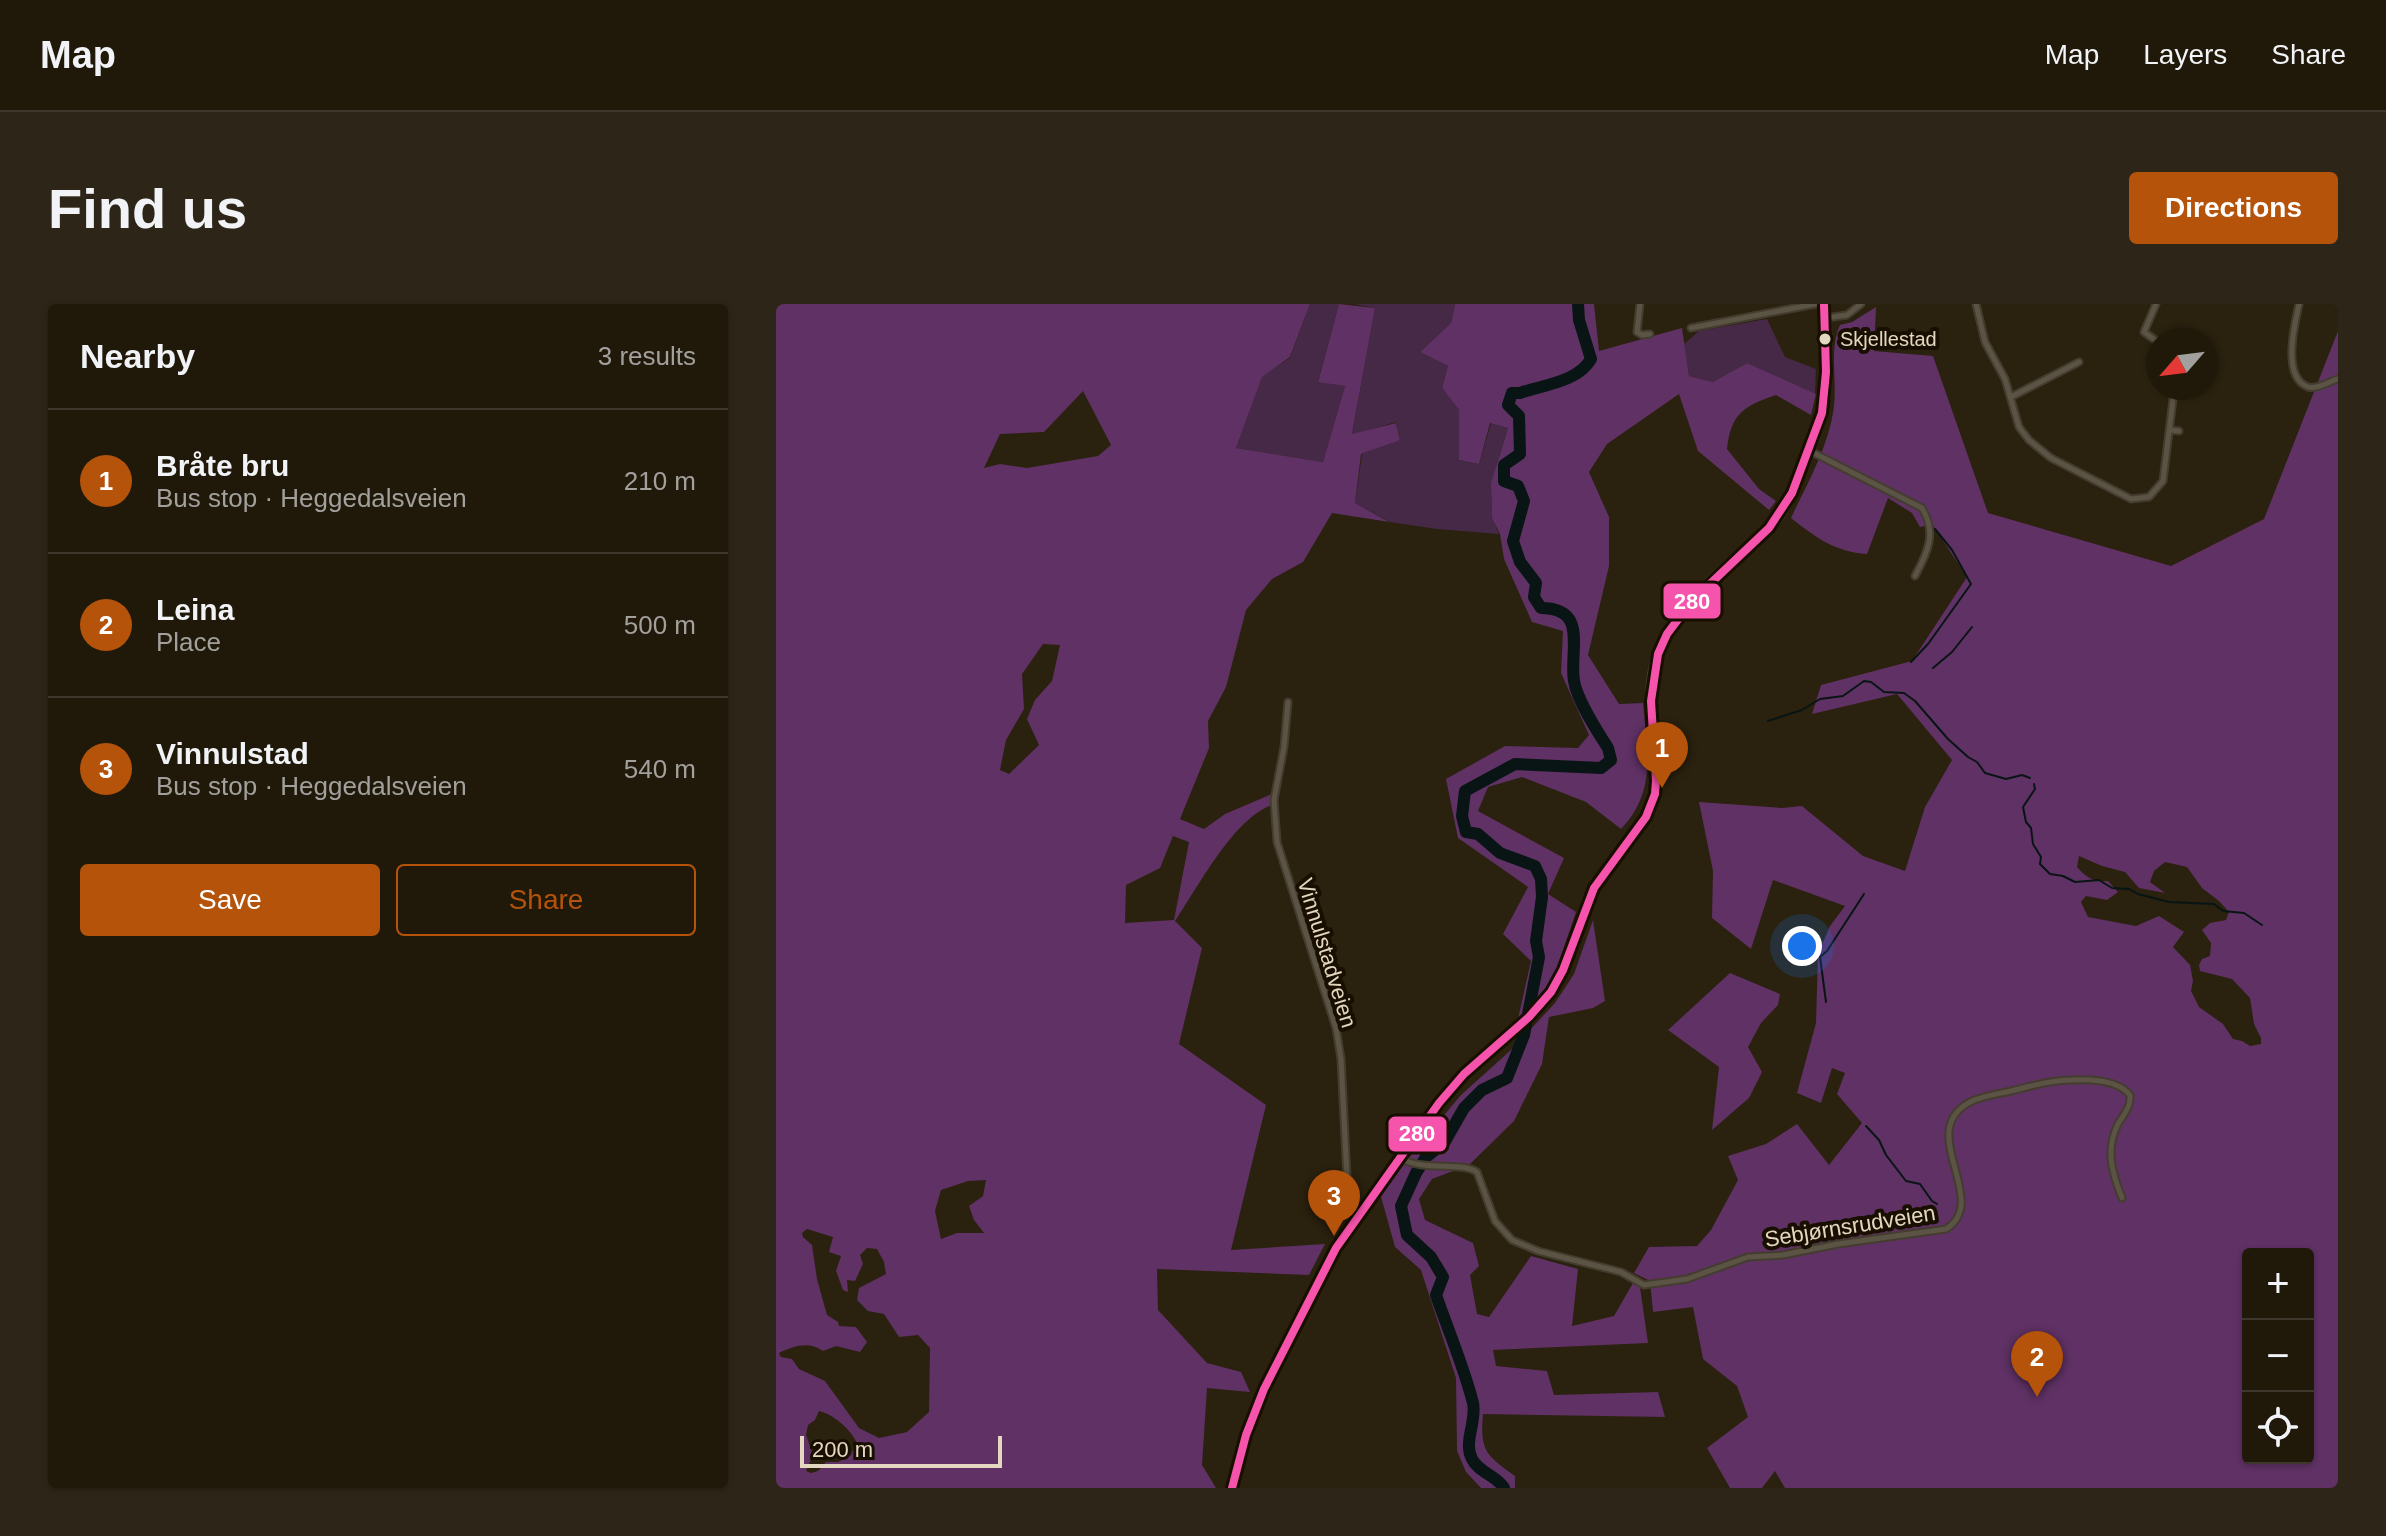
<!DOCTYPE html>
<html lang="en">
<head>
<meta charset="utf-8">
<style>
	:root { --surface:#20190a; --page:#2d2618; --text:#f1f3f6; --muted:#a2a09c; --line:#3d382b; --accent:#b45309 }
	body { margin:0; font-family:Helvetica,sans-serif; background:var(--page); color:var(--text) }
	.controls { position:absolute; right:24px; bottom:24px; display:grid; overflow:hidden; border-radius:8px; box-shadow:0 2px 6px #0004 }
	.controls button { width:72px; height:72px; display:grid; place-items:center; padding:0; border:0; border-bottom:2px solid var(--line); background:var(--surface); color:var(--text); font:40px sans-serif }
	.compass { position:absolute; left:1370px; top:24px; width:72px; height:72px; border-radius:50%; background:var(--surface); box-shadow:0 2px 6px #0004; rotate:242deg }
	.scale { position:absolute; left:24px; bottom:20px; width:202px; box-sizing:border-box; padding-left:8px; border:4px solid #e4d7c0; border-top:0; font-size:22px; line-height:28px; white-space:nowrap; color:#e4d7c0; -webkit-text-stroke:6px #180f01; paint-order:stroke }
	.you { position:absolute; left:1026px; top:642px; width:28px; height:28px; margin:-20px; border:6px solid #fff; border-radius:50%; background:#1a73e8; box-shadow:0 0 0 12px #1a73e833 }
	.badge { display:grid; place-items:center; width:52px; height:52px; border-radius:50%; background:var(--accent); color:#fff; font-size:26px; font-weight:700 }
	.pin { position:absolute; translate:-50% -66px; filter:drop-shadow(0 2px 4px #0008) }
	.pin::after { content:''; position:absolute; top:42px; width:28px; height:24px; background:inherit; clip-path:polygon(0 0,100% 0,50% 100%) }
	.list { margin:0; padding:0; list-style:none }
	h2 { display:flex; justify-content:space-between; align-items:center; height:104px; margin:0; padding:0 32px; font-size:34px }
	h2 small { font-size:26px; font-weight:400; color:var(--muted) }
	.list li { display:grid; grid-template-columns:52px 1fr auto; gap:24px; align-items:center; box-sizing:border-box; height:144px; padding:0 32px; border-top:2px solid var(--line) }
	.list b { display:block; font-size:30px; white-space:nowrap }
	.list p { margin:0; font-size:26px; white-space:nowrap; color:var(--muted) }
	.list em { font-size:26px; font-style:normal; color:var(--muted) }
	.actions { display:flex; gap:16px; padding:24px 32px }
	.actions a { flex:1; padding:18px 0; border:2px solid var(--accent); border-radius:8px; text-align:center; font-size:28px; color:var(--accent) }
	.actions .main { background:var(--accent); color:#fff }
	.icon { flex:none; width:44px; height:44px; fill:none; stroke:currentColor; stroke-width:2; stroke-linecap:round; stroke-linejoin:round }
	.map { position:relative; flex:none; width:1562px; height:1184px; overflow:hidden; border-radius:8px }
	header { display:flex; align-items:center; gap:48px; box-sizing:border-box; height:112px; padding:0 40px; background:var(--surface); border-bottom:2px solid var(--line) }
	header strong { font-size:38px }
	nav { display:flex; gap:44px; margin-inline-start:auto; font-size:28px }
	.intro { display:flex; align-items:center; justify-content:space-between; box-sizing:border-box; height:192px; padding:0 48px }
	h1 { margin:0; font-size:56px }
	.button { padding:20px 36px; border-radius:8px; background:var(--accent); color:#fff; font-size:28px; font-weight:700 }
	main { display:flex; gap:48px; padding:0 48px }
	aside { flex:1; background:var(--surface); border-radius:8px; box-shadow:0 2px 6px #0004 }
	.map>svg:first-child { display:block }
	.green { fill:#462847 }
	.forest { fill:#5f3164; fill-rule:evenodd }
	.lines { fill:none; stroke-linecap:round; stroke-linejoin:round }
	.stream { stroke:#081514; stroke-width:2 }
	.river { stroke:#081514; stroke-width:12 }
	.minor-casing { stroke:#443d2f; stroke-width:9 }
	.secondary-casing { stroke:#443d2f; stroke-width:12 }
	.minor { stroke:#5b5344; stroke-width:5 }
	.secondary { stroke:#5b5344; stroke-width:8 }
	.bus-1-casing { stroke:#180f01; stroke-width:14 }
	.bus-1 { stroke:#f653ac; stroke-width:8 }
	.bus-dot { fill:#e4d7c0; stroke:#180f01; stroke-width:3 }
	.labels { text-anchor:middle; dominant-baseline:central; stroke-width:8; stroke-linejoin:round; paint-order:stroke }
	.bus-label { font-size:20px; fill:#e4d7c0; stroke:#180f01; text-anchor:start }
	.street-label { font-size:22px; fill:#e4d7c0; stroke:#180f01 }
	.line-badge { stroke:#180f01; stroke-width:3 }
	.badge-label { font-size:22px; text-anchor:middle; font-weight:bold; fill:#fff }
</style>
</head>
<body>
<header>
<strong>Map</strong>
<nav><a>Map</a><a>Layers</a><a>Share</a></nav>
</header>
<div class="intro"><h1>Find us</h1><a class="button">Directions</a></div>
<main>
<aside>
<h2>Nearby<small>3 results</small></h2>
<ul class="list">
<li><span class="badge">1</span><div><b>Bråte bru</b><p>Bus stop · Heggedalsveien</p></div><em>210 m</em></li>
<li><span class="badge">2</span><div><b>Leina</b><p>Place</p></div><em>500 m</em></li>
<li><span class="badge">3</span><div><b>Vinnulstad</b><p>Bus stop · Heggedalsveien</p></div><em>540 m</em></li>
</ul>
<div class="actions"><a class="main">Save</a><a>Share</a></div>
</aside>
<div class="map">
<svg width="1562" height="1184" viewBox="0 0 1562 1184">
	<rect width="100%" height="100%" fill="#2a210e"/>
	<path class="green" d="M534 0H563L542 77 569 82 547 158 460 144 486 72 514 54Z
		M578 0H679L675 19 644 48 672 62 666 84 683 106V156L703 160 715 119 732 124C721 160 706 194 723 230L661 225 614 218 579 199 586 150 624 135 620 118 576 131 599 4Z
		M991 15 1009 53 1040 65 1039 90 971 59 937 78 913 72 908 40 923 27Z"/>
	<path class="forest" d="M0 0H534L514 53 486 73 460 144 547 158 569 82 542 78 563 0 599 4 576 130 620 119 624 136 585 150 579 199 613 218 556 209 527 258 496 275 470 306 450 383 432 417 433 444 404 515 428 525 449 510 496 490V501C457 515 423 582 399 617L426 644 403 740 490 801 455 946 549 940 533 971 381 965 382 1006 431 1059 465 1068 474 1088 431 1084 426 1161 440 1184H0ZM307 87 335 141 322 152 251 164 224 160 208 164 224 130 268 128ZM267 340 284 341 276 377 259 396 251 415 263 441 233 470 224 466 230 436 248 405 246 370ZM397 532 413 538 398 616 349 619 350 581 384 564ZM210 876 207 892 193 902 198 916 208 929H181L165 935 159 907 165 886 192 877ZM31 925 57 933 53 948 65 952 60 967 67 986 72 988 71 976 79 977 87 960 84 951 91 944 101 945 108 958 110 970 83 984 81 996 92 1007 108 1010 123 1033 142 1031 154 1044 153 1108 131 1128 103 1134 83 1124 49 1077 23 1065 16 1055 5 1053 3 1049C18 1042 32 1037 47 1047L60 1042 84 1048 91 1038 80 1023 63 1022 62 1018 51 1011 41 975 36 941 27 933 26 929ZM43 1107C57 1110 74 1125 80 1137L75 1151 62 1158H50L42 1167 35 1169 30 1167 37 1151 30 1131 32 1121 39 1116Z
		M679 0H818L823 47 906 24 913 72 937 78 971 59 1040 90 1035 111 1000 91C968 102 955 109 951 145L983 185 1000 197 993 206 922 147 903 90 831 140 813 168 833 213V262L812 351 843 400 867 399C871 448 881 487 845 525L810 498 746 473 712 483 702 507 788 554 772 590 800 608 781 664 770 687 741 719 755 657 727 630 752 583 682 534 670 475 729 442 802 444 813 431 785 369 787 327 756 318 728 255 724 230 716 214 715 179 732 124 714 119 703 160 683 156V106L666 84 672 62 644 48 675 19Z
		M1100 3 1098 47 1157 52 1212 209 1395 262 1488 215 1562 27V1184H1009L999 1167 986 1184H954L931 1144 972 1113 961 1082 927 1055 917 1003 877 1008 874 977 858 969 873 943 921 942 935 926 962 876 952 852 990 840 1021 820 1053 861 1086 819 1061 790 1069 769 1056 764 1045 799 1021 789 1040 719 1042 650 1054 622 1069 602 997 576 975 645 936 614 937 567 923 498 1006 504 1026 502 1087 552 1129 567 1149 503 1176 456 1121 390 1036 410 1045 381 1136 357 1191 273 1156 220 1144 223 1136 209 1112 194 1091 250C1059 248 1039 233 1015 214 1032 178 1053 142 1058 102 1061 75 1053 45 1064 21L1076 18ZM1303 552 1326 562 1349 568 1363 584 1389 589 1374 578 1378 567 1389 558 1411 563 1426 584 1443 597 1453 608 1450 616 1434 619 1426 626 1435 639 1434 652 1426 655 1423 661 1424 667 1456 675 1474 694 1478 720 1485 734V740L1474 742 1466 737 1457 735 1447 720 1423 703 1415 687 1417 677 1414 661 1397 643 1408 628 1383 612 1360 622 1312 613 1305 598 1310 592 1331 596 1342 588 1332 577C1317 578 1311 574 1301 563ZM1472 950H1532V1154H1472Z
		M817 616 829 697 817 704 773 713 766 760 738 817 693 861 656 875 643 895 649 916 697 939 703 962 694 971 701 1010 713 1013 755 952 802 965 796 1022 838 1012 857 979 864 983 872 1039 717 1046 720 1062 771 1067 778 1091 882 1088 889 1113 707 1110C704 1146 709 1151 739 1172V1184H705L690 1168 681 1147 680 1074 645 966 619 943 604 889 684 792 736 745 779 699 798 670Z
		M954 669 1004 690 1002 701 985 719 972 743 986 768 973 794 936 826 943 763 892 726Z"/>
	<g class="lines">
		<path class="stream" d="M1135 358 1152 340 1195 280 1176 246 1159 225
			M1157 364 1176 348 1196 323
			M992 417 1026 406 1044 395 1067 392 1088 377 1095 378 1108 388 1128 389 1139 397 1172 435 1192 453 1201 458 1209 469 1230 475 1246 471 1254 474
			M1258 480 1259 485 1247 503 1250 518 1255 524 1257 540 1265 553 1264 560 1274 570 1287 572 1299 578 1323 576 1336 584 1353 585 1362 590 1393 598 1438 600 1447 607 1468 609 1486 621
			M1050 698 1044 653 1051 647 1088 590
			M1090 822 1103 836 1110 851 1130 877 1144 880 1156 897 1161 900"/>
		<path class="river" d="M728 1184C720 1171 703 1169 696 1155 687 1138 701 1117 697 1099 688 1063 672 1026 660 991L667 973 655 953 631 931 625 902 640 869 650 853 668 839 688 804 706 786 731 774 748 731 763 653 760 637 766 593 765 575 759 562 724 549 702 530 690 528 686 512 689 487 739 460 825 464 835 456 832 444C821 427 801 396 798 377 793 346 813 304 765 304L758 293 760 279 744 258 737 237 748 197 742 182 728 177V161L744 150 743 112 732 101 736 89H744C767 81 802 78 815 55L803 16 802 0"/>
		<g class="minor-casing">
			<path id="minor" d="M864 0 861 28 866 31 874 30
				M1200 0 1209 38 1229 75 1243 123 1253 136 1275 154 1355 195 1373 193 1387 177 1397 95 1400 90
				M1380 0 1368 28 1382 38
				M1523 0C1519 19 1505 73 1532 83 1540 86 1554 77 1562 75
				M1050 14 1071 11 1085 0
				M915 24 1039 0
				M1235 93 1303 58
				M1394 126 1403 127
				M1034 147 1146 204C1161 229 1152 248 1139 272
				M512 398 508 443 498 496 501 538 560 724 565 755 572 893 582 909
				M623 854C649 868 684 857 701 868L719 917 736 936 762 947 845 968 868 981 911 975 972 953 1007 951 1062 940 1170 925C1216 896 1138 828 1194 798 1206 792 1222 790 1235 787 1255 782 1276 776 1296 776 1315 775 1342 776 1354 791 1355 803 1348 810 1342 820 1329 846 1336 869 1346 894"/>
		</g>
		<g class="secondary-casing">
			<path id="secondary" d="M456 1184 470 1131 488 1085 560 944 663 799 688 770 753 713 775 688 787 666 818 584 870 513 879 490 880 477C879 435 868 391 882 350 902 295 954 264 993 224 1009 207 1017 187 1025 166 1033 147 1041 129 1046 109 1053 74 1051 35 1048 0"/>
		</g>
		<use href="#minor" class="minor"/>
		<use href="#secondary" class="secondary"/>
		<g class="bus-1-casing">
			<path id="bus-1" d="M456 1184 470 1131 488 1085 560 944 663 799 688 770 753 713 775 688 787 666 818 584 870 513 879 490 880 477 875 397 882 350 891 330 916 297 993 224 1016 189 1046 109 1050 68 1048 0"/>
		</g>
		<use href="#bus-1" class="bus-1"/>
	</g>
	<circle class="bus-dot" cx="1049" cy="35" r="7"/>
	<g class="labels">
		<g class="bus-label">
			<text x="1064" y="35">Skjellestad</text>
		</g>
		<g class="street-label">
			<text transform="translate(551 649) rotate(73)">Vinnulstadveien</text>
			<text transform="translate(1074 922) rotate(-9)">Sebjørnsrudveien</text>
		</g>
	</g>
	<g class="line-badge">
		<rect x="886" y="278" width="60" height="38" rx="8" fill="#f653ac"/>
		<rect x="611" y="811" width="61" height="38" rx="8" fill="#f653ac"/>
	</g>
	<g class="badge-label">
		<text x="916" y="305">280</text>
		<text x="641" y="837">280</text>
	</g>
</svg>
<div class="controls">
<button>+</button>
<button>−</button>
<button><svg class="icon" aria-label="locate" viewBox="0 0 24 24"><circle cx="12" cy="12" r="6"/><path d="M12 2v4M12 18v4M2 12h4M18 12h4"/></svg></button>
</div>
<svg class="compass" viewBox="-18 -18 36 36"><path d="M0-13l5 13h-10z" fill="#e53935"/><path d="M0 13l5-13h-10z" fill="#a2a09c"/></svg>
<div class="scale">200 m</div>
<div class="you"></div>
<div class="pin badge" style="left:886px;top:484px">1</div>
<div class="pin badge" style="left:1261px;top:1093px">2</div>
<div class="pin badge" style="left:558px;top:932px">3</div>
</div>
</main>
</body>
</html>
